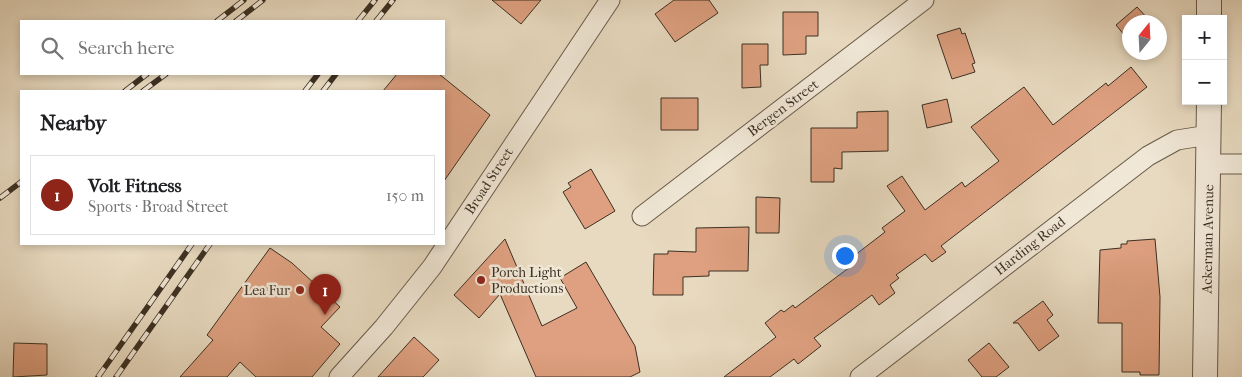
<!DOCTYPE html>
<html lang="en">
<head>
<meta charset="utf-8">
<style>
	:root { --surface:#fff; --page:#f2f2f2; --text:#202124; --muted:#757577; --line:#e0e0e0; --accent:#8f2418 }
	body { margin:0; font-family:"IM FELL French Canon",serif; background:var(--page); color:var(--text) }
	.controls { position:absolute; right:15px; top:15px; display:grid; overflow:hidden; border-radius:0px; box-shadow:0 2px 8px #0003 }
	.controls button { width:45px; height:45px; display:grid; place-items:center; padding:0; border:0; border-bottom:1px solid var(--line); background:var(--surface); color:var(--text); font:25px sans-serif }
	.compass { position:absolute; left:1122px; top:15px; width:45px; height:45px; border-radius:50%; background:var(--surface); box-shadow:0 2px 8px #0003; rotate:18deg }
	.you { position:absolute; left:844px; top:255px; width:18px; height:18px; margin:-12px; border:4px solid #fff; border-radius:50%; background:#1a73e8; box-shadow:0 0 0 8px #1a73e833 }
	.badge { display:grid; place-items:center; width:32px; height:32px; border-radius:50%; background:var(--accent); color:#fff; font-size:16px; font-weight:700 }
	.pin { position:absolute; translate:-50% -41px; filter:drop-shadow(0 1px 2px #0008) }
	.pin::after { content:''; position:absolute; top:26px; width:18px; height:15px; background:inherit; clip-path:polygon(0 0,100% 0,50% 100%) }
	.list { margin:0; padding:0; list-style:none }
	h2 { display:flex; justify-content:space-between; align-items:center; height:65px; margin:0; padding:0 20px; font-size:21px }
	h2 small { font-size:16px; font-weight:400; color:var(--muted) }
	.list li { display:grid; grid-template-columns:32px 1fr auto; gap:15px; align-items:center; box-sizing:border-box; height:80px; margin:0 10px 10px; padding:0 10px; border:1px solid var(--line); border-radius:0px }
	.list b { display:block; font-size:19px; white-space:nowrap }
	.list p { margin:0; font-size:16px; white-space:nowrap; color:var(--muted) }
	.list em { font-size:16px; font-style:normal; color:var(--muted) }
	.icon { flex:none; width:28px; height:28px; fill:none; stroke:currentColor; stroke-width:2; stroke-linecap:round; stroke-linejoin:round }
	.map { position:relative; flex:none; width:1242px; height:377px; overflow:hidden }
	.search { position:absolute; background:var(--surface); box-shadow:0 2px 8px #0003; left:20px; top:20px; width:425px; height:55px; display:flex; align-items:center; gap:12px; box-sizing:border-box; padding:0 18px; border-radius:0px; color:var(--muted); font-size:19px }
	.panel { position:absolute; background:var(--surface); box-shadow:0 2px 8px #0003; left:20px; top:90px; width:425px; height:155px; border-radius:0px }
	.map>svg:first-child { display:block }
	.building { fill:#dea080; stroke:#3c3023 }
	.lines { fill:none; stroke-linecap:round; stroke-linejoin:round }
	.minor-casing { stroke:#675a4a; stroke-width:21 }
	.tertiary-casing { stroke:#675a4a; stroke-width:26 }
	.minor { stroke:#f0e7d6; stroke-width:19 }
	.tertiary { stroke:#f0e7d6; stroke-width:24 }
	.rail-casing { stroke:#3c3023; stroke-width:5.5 }
	.rail { stroke:#f0e7d6; stroke-width:4; stroke-dasharray:11; stroke-linecap:butt }
	.poi-dot { fill:#8f2418; stroke:#f0e7d6; stroke-width:2 }
	.labels { text-anchor:middle; dominant-baseline:central; stroke-width:5; stroke-linejoin:round; paint-order:stroke }
	.street-label { font-size:14px; fill:#3c3023; stroke:#f0e7d6 }
	.poi-label { font-size:14px; fill:#3c3023; stroke:#f0e7d6; text-anchor:start }
</style>
</head>
<body>
<div class="map">
<svg width="1242" height="377" viewBox="0 0 1242 377">
	<rect width="100%" height="100%" fill="#e8dac0"/>
	<filter id="stains"><feTurbulence type="fractalNoise" baseFrequency=".004" numOctaves="4"/><feColorMatrix values="0 0 0 0 .2 0 0 0 0 .09 0 0 0 0 .02 0 0 0 .5 -.17"/></filter>
	<radialGradient id="worn" r=".72"><stop offset=".6" stop-color="#630" stop-opacity="0"/><stop offset="1" stop-color="#630" stop-opacity=".3"/></radialGradient>
	<path class="building" d="M492 0H541L521 24Z
		M674 0H709L718 13 675 42 655 14Z
		M1137 7 1151 22H1130V42L1116 25Z
		M783 12H818V36H806V54L783 55Z
		M960 28 962 34 965 33 975 63 972 64 975 72 952 79 937 35Z
		M742 44H768V65H760L761 87 742 88Z
		M1131 67 1147 87 941 246 946 252 932 262 925 254 896 275 899 278 890 285 895 293 879 305 872 295 814 338 821 346 798 364 794 359 770 377H724L776 337 765 323 781 310 784 312 793 305 795 308 850 267 846 262 885 232 882 228 905 211 887 186 902 176 925 210 962 182 965 187 999 161 971 127 1024 87 1053 125 1106 83 1108 86Z
		M397 74H439L490 115 444 181V91H383Z
		M661 98H698V130H661Z
		M947 99 952 122 927 128 922 105Z
		M888 111V151L842 152V169L834 168V182H811V128H857V112Z
		M591 169 615 211 585 229 563 192 571 187 568 183Z
		M756 197 780 198 779 233H756Z
		M749 227 748 271H709V276L683 277V295H653L654 254H668V251L696 252V228Z
		M505 239 542 326 577 308 560 278 586 262 635 346 640 372 630 377H536L500 294 479 318 454 295Z
		M1155 239 1160 297 1159 375H1140V372H1122V323H1098L1100 250 1121 248V244H1127V241Z
		M270 248 292 263 340 307 321 327 340 344 312 377H256L240 362 227 377H180L213 340 207 335Z
		M1043 301 1053 315 1047 320 1059 336 1039 351 1018 323H1013Z
		M414 337 439 360 423 377H378Z
		M14 343 47 344V375L13 377Z
		M989 343 1009 367 996 377H982L968 360Z"/>
	<g class="lines">
		<g class="minor-casing">
			<path id="minor" d="M1210 164H1242
				M642 216 924 0
				M339 377 384 327 432 267 610 0
				M860 377 1148 156 1177 140 1209 135"/>
		</g>
		<g class="tertiary-casing">
			<path id="tertiary" d="M1209 0V19
				M1205 377 1209 101"/>
		</g>
		<use href="#minor" class="minor"/>
		<use href="#tertiary" class="tertiary"/>
		<g class="rail-casing">
			<path id="rail" d="M217 21 244 0
				M236 21 263 0
				M358 21 375 0
				M376 21 393 0
				M125 91 147 74
				M143 91 166 74
				M305 91 318 74
				M323 91 336 74
				M0 198 21 182
				M98 377 192 244
				M116 377 210 244"/>
		</g>
		<use href="#rail" class="rail"/>
	</g>
	<g class="poi-dot">
		<circle cx="481" cy="280" r="5"/>
		<circle cx="300" cy="290" r="5"/>
	</g>
	<g class="labels">
		<g class="street-label">
			<text transform="translate(783 108) rotate(-37)">Bergen Street</text>
			<text transform="translate(489 181) rotate(-57)">Broad Street</text>
			<text transform="translate(1208 239) rotate(-89)">Ackerman Avenue</text>
			<text transform="translate(1030 246) rotate(-38)">Harding Road</text>
		</g>
		<g class="poi-label">
			<text x="491" y="272">Porch Light<tspan x="491" dy="16">Productions</tspan></text>
			<text x="290" y="290" text-anchor="end">Lea Fur</text>
		</g>
	</g>
	<rect width="100%" height="100%" filter="url(#stains)"/>
	<rect width="100%" height="100%" fill="url(#worn)"/>
</svg>
<div class="controls">
<button>+</button>
<button>−</button>
</div>
<svg class="compass" viewBox="-18 -18 36 36"><path d="M0-13l5 13h-10z" fill="#e53935"/><path d="M0 13l5-13h-10z" fill="#757577"/></svg>
<div class="you"></div>
<div class="pin badge" style="left:325px;top:315px">1</div>
<div class="search"><svg class="icon" aria-label="search" viewBox="0 0 24 24"><circle cx="10" cy="10" r="6"/><path d="M15 15l6 6"/></svg>Search here</div>
<section class="panel">
<h2>Nearby<small></small></h2>
<ul class="list">
<li><span class="badge">1</span><div><b>Volt Fitness</b><p>Sports · Broad Street</p></div><em>150 m</em></li>
</ul>
</section>
</div>
</body>
</html>
